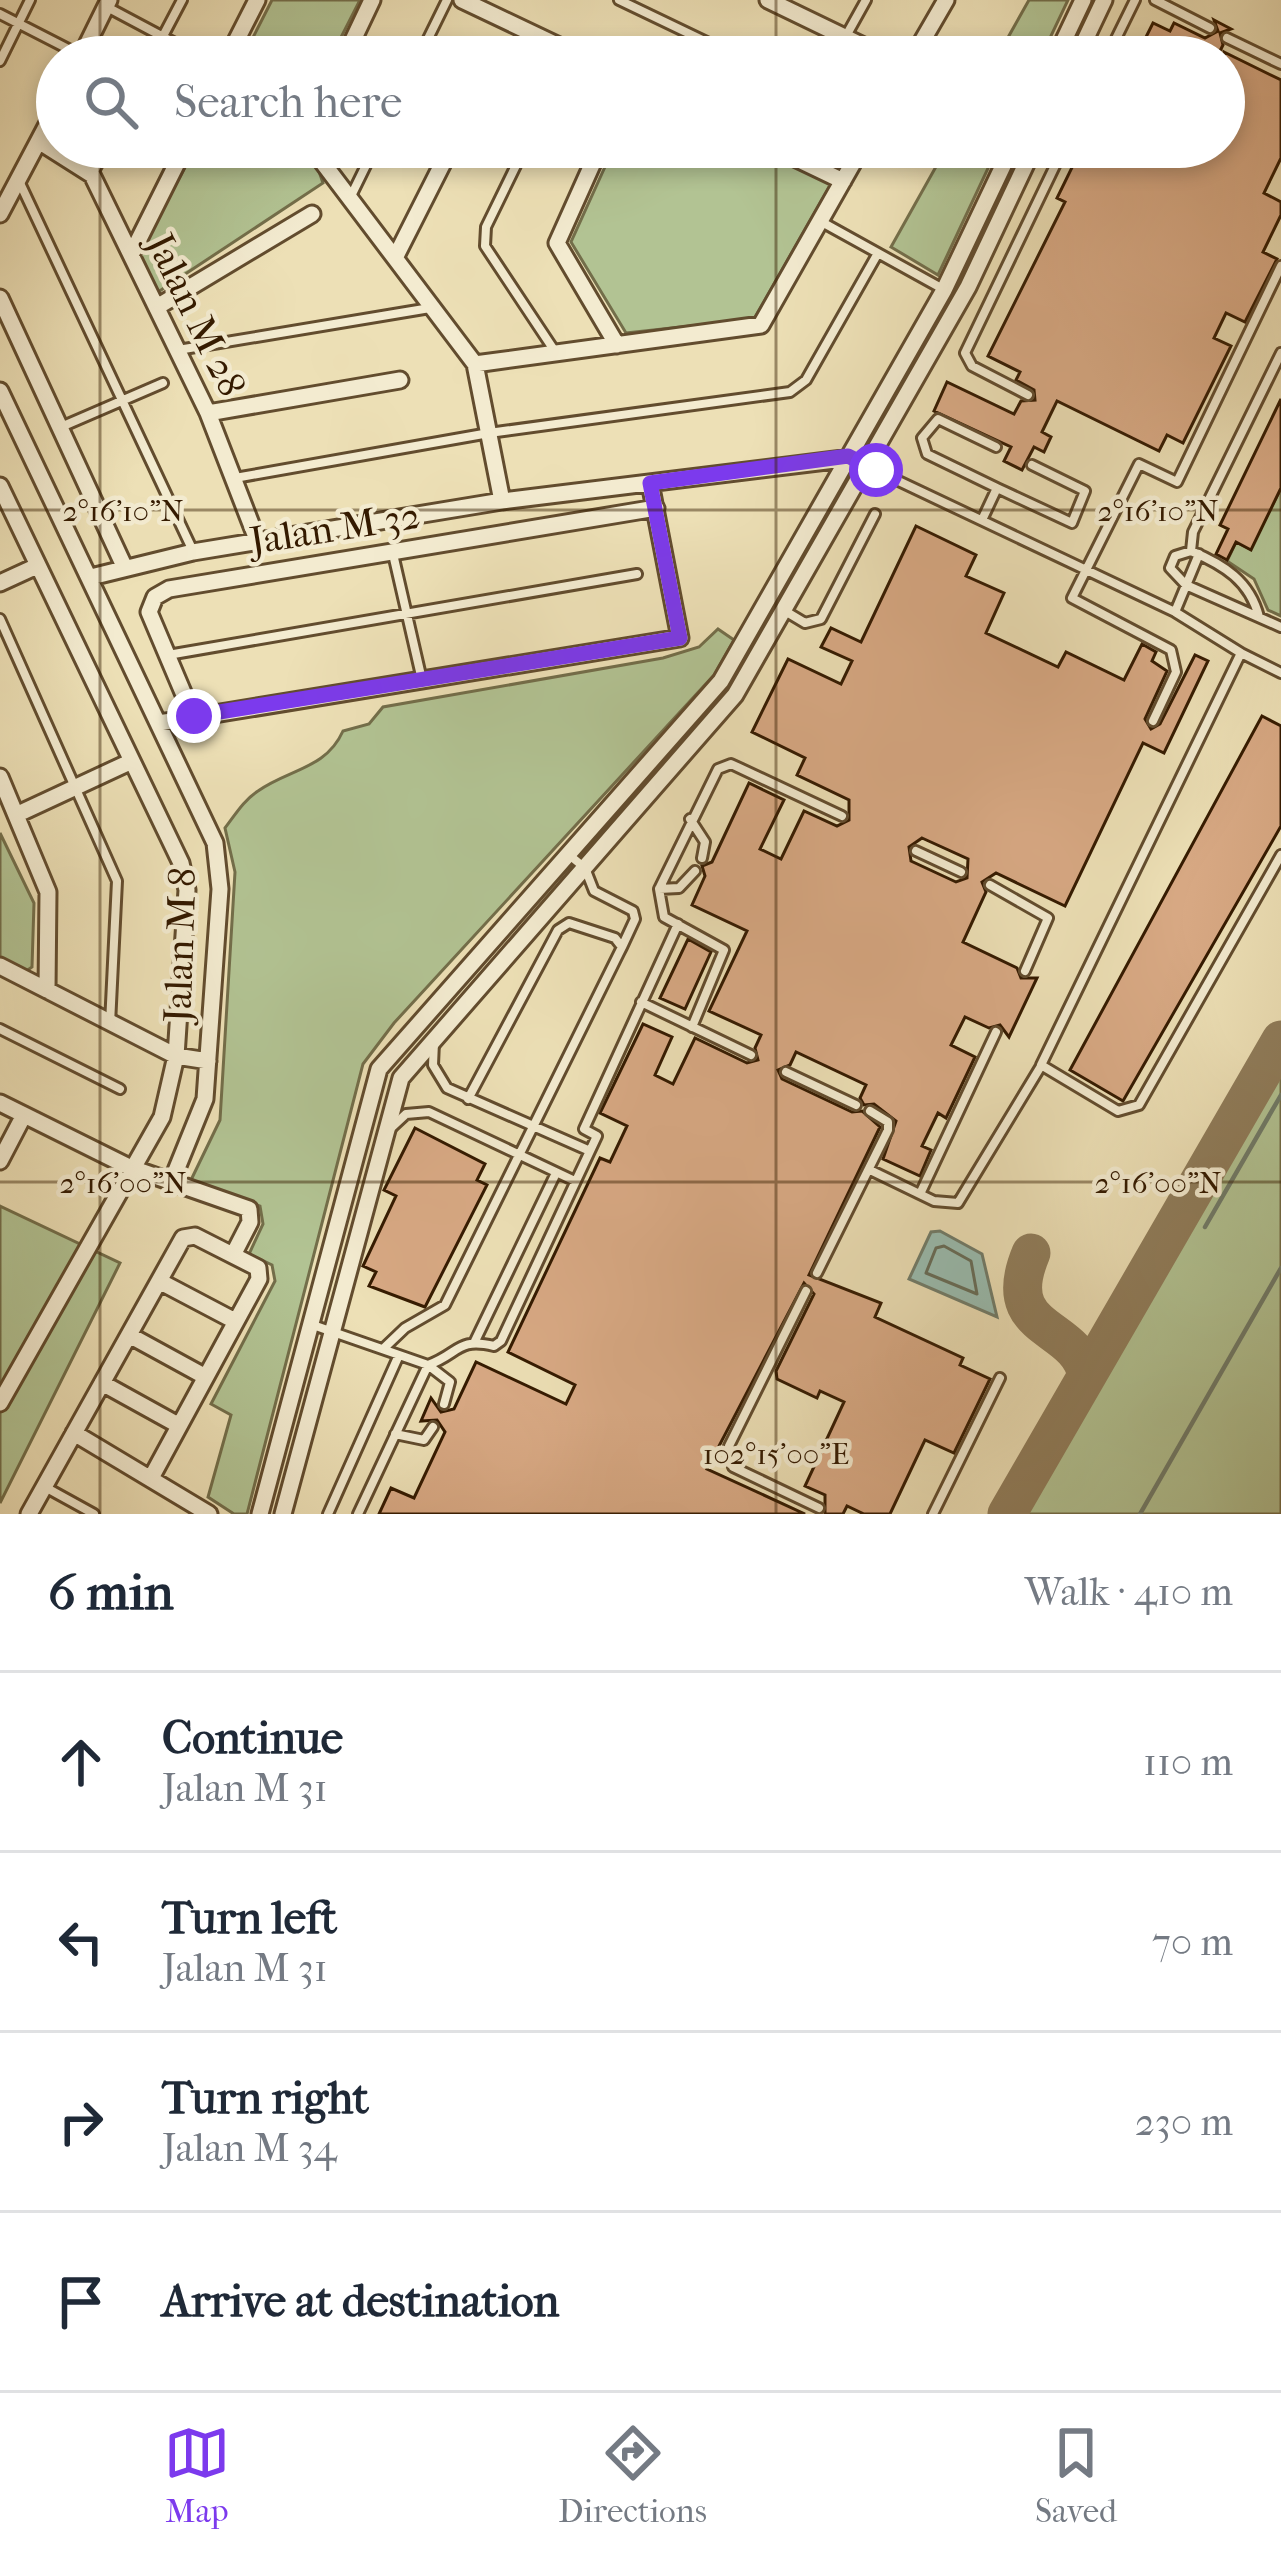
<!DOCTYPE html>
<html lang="en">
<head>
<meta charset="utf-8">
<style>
	:root { --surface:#fff; --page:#f6f6f7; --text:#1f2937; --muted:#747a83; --line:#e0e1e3; --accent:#7c3aed }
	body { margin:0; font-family:"IM FELL French Canon",serif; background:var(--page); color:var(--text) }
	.stop { position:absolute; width:36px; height:36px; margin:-27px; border:9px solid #7c3aed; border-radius:50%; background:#fff }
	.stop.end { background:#7c3aed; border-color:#fff; box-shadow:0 3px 12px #0008 }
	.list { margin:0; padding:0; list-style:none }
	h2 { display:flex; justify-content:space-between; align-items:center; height:156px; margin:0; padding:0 48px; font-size:51px }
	h2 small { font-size:39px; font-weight:400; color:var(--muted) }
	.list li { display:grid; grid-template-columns:78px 1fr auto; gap:36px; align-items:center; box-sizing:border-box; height:180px; padding:0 48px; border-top:3px solid var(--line) }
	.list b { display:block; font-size:45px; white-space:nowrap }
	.list p { margin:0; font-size:39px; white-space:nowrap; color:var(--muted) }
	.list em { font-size:39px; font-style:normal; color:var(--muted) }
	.icon { flex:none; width:66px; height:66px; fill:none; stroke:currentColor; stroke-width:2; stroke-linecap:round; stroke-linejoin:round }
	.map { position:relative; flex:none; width:1281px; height:1514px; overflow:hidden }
	.search { position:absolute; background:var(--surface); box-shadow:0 6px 18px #0003; left:36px; right:36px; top:36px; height:132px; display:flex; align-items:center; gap:30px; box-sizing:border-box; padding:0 42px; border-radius:66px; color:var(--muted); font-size:45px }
	.sheet { height:876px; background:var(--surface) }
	nav { display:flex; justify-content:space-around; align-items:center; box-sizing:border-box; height:168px; border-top:3px solid var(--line); background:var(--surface); font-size:33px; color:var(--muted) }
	nav a { display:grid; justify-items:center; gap:6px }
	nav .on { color:var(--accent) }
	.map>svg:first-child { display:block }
	.green { fill:#b2c393; stroke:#736e4a; stroke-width:3 }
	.water { fill:#99bdb1; stroke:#717c6a; stroke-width:3 }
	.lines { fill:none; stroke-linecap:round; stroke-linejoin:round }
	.shore { stroke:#666c58; stroke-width:3 }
	.stream { stroke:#717c6a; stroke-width:4.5 }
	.taxiway { stroke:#907d5b; stroke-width:39 }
	.building { fill:#d8a984; stroke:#341a00; stroke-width:3; fill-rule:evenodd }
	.service-casing { stroke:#624c2e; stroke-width:14 }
	.minor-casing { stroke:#624c2e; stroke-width:21 }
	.service { stroke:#f3ebd0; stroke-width:8 }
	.minor { stroke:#f3ebd0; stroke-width:15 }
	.route { stroke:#7c3aed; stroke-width:15 }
	.ticks { fill:none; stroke:#341a00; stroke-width:3; stroke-opacity:0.45 }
	.labels { text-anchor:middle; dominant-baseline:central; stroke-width:9; stroke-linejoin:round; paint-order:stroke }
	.street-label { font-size:39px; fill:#341a00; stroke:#f3ebd0 }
	.ticks-label { font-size:30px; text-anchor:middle; fill:#341a00; stroke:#f3ebd0; stroke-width:9; stroke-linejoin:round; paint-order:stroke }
</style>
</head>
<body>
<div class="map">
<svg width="1281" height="1514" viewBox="0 0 1281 1514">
	<rect width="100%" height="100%" fill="#ede0b6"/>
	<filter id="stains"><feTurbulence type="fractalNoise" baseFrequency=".00167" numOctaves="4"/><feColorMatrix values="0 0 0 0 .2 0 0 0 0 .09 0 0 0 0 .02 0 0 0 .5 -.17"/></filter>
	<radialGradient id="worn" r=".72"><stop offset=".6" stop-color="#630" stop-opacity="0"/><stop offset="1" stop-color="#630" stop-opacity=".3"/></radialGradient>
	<path class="green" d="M272 0H360L331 57H243Z
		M1029 0H1068L1041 57H997Z
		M196 147H294L314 157 323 183 155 294 137 256Z
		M614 147H754L831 184 754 319 626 333 571 242Z
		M947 147H998L938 275 891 247Z
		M1281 488V616L1268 610 1254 579 1227 561 1236 542 1250 549Z
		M718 629 734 640 714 675 394 1023 363 1064 247 1514H234L208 1497 231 1415 211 1404 275 1281 272 1265 249 1254 263 1224 260 1206 191 1180 220 1120 235 872 225 828C235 815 244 800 258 791 289 769 326 769 343 731L369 724 383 707 663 658 699 647Z
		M0 833 34 903 32 967 22 974 0 962Z
		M1281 1053V1514H1017Z
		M0 1206 120 1263 0 1503Z"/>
	<path class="water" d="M940 1231 982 1254 997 1317 909 1279 931 1232Z"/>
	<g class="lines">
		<path class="shore" d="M944 1246 971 1261 977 1294 926 1273 936 1248Z"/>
		<path class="stream" d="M1205 1227 1281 1095
			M1140 1514 1281 1268"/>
		<path class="taxiway" d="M1031 1253C997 1334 1076 1322 1087 1375
			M1007 1514 1281 1040"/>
	</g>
	<path class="building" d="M1214 20 1231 29 1220 33 1223 45 1217 57H1136L1153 23 1170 31 1174 23 1205 38 1218 31Z
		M1224 52 1281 80V158L1264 193 1281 202V215L1263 252 1277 259 1245 322 1226 313 1214 338 1231 346 1183 443 1167 435 1159 451 1057 401 1042 432 1051 437 1044 452 1034 447 1022 470 1004 461 1011 447 934 411 947 382 1014 414 1021 401 1035 400 1034 390 1016 380 1020 372 988 356 1065 202 1057 198 1082 147H1224Z
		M1281 399V488L1251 550 1236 542 1227 560 1216 554 1228 529 1220 525Z
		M916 526 976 555 966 576 1004 593 986 633 1058 667 1066 652 1124 680 1142 644 1156 652 1152 661 1167 671 1145 719 1151 729 1160 724 1195 655 1208 661 1164 753 1143 743 1065 906 996 873 982 882 986 892 963 942 1017 968 1021 978H1037L1009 1037 1000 1025 989 1028 965 1017 951 1045 975 1057 946 1118 938 1113 922 1146 931 1150 920 1176 883 1159 896 1121 874 1104 864 1105 860 1098 866 1085 796 1052 790 1065 778 1070 782 1079 852 1112 862 1111 880 1127 809 1275 881 1303 875 1317 963 1358 960 1365 990 1379 954 1453 925 1440 890 1514H864L847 1506 843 1514H825V1495L805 1486 844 1402 820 1391 817 1398 777 1379 776 1371 814 1294 804 1283 707 1469 805 1514H379L391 1488 414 1498 445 1432 437 1420 421 1421 431 1398 441 1412 454 1409 476 1362 566 1404 575 1385 508 1352 600 1158 610 1162 627 1126 600 1113 643 1024 672 1037 655 1075 673 1084 695 1038 747 1063 758 1060 755 1048 761 1035 709 1011 747 931 692 905 705 876 702 866 712 862 749 783 784 800 760 849 781 859 804 811 837 826 849 820V800L797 775 805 758 752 732 788 659 841 684 852 661 821 647 831 628 861 642ZM922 838 968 859 967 878 956 882 911 861 909 847Z
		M1262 716 1281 726V826L1123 1101 1070 1070Z
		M688 939 711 952 685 1009 660 998Z
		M415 1128 485 1164 477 1180 487 1185 425 1307 369 1286 376 1272 363 1266 396 1196 384 1190Z"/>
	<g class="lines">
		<g class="service-casing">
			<path id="service" d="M619 0 738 57
				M1155 0 1210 28
				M107 7 201 57
				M0 14 80 55
				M846 36 866 0
				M1227 38 1281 64
				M152 57 182 0
				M419 57 447 0
				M1107 57 1135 0
				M0 61 30 0
				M525 147 486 227 485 246 556 353
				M92 175 107 147
				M19 181 193 551
				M351 196 375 147
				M820 221 943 289
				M178 350 430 308
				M1028 395 972 366 965 353 1064 147
				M61 427 163 383
				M869 467 1175 612 1241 653
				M235 478 489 433 790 392 806 380 878 253
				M997 488 1072 523 1085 491 1032 465
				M982 520 997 488 927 454 922 438 938 419 996 447
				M1191 551 1193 532 1281 353
				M393 554 422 680
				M785 611 805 623 821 619 875 514
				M1175 612 1199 554
				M1259 617C1250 581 1224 565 1191 551L1175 556 1170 568 1186 585 1281 627
				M0 619 117 881 110 1024
				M168 655 637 574
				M1281 673 1241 653 1041 1065 1118 1111 1139 1105 1281 855
				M1153 721 1176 672 1171 650 1072 598 1139 464 1177 482 1281 266
				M690 819 705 842 702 858
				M916 851 961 872
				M568 854 585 868 594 891 633 911 635 919 622 947
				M990 885 1048 918 1025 971
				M659 889 679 888 695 871
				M641 1002 751 1055
				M692 1027 724 950 664 917 659 889 718 769 731 764 842 816
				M0 1029 120 1089
				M434 1042 433 1065 447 1088 590 1151
				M786 1072 856 1105
				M392 1127 406 1114 429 1112 575 1181
				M870 1170 934 1201 958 1203 1041 1066
				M920 1194 996 1032
				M817 1273 888 1130V1122L870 1111
				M806 1291 729 1446 733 1467 819 1508
				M310 1324 428 1365C459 1354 457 1337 494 1346L501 1341 597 1136 584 1129 678 924
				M475 1341 556 1173
				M383 1349 405 1328 445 1305 619 953 622 947 615 938 569 923 558 930 468 1099
				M395 1434 424 1440 433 1427
				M45 1487 94 1514
				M328 1514 399 1355
				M358 1514 428 1365 450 1382 444 1404
				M933 1514 1000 1378"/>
		</g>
		<g class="minor-casing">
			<path id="minor" d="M462 0 582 57
				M768 0 886 57
				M81 57 109 0
				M228 57 257 0
				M345 57 372 0
				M913 57 946 0
				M1056 57 1083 0
				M1077 57 1104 0
				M40 142 92 175 208 413 258 542
				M311 147 475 364 502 501
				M600 147 557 243 617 345
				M772 147 843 181
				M0 214 57 106
				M397 254 451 147
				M131 255 185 147
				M0 298 124 566
				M157 307 312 214
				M475 364 761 325 862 147
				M0 391 215 843 220 889 205 1099 171 1183
				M208 413 400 380
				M0 486 181 863 187 890 176 1056 162 1117 0 1403
				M91 577 193 552 502 501 851 458
				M0 583 37 566
				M193 716 149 612 155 597 169 589 656 508
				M159 723 680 638 650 483
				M0 777 48 892 47 990
				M18 814 132 761
				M0 966 176 1056 208 1061
				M0 1103 129 1167 249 1209 250 1222 233 1255
				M0 1161 24 1115
				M159 1281 235 1321
				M129 1335 204 1376
				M102 1383 178 1425
				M74 1433 209 1514
				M29 1514 183 1238 195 1236 258 1268 259 1279 151 1478
				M260 1514 379 1069 721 681 944 290 1012 147
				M283 1514 401 1078 735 695 968 287 1034 147"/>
		</g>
		<use href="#service" class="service"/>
		<use href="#minor" class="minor"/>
	</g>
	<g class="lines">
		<path class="route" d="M194 716 680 638 650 483 848 456 876 470"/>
	</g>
	<path class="ticks" d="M100 0V57M776 0V57M100 147V1514M776 147V1514M0 510H1281M0 1182H1281"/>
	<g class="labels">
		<g class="street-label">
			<text transform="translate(196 315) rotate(64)">Jalan M 28</text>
			<text transform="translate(335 528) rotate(-9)">Jalan M 32</text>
			<text transform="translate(180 945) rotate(-88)">Jalan M 8</text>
		</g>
	</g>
	<g class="ticks-label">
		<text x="123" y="521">2°16'10"N</text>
		<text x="1158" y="521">2°16'10"N</text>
		<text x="123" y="1193">2°16'00"N</text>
		<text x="1158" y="1193">2°16'00"N</text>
		<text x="776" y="1464">102°15'00"E</text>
	</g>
	<rect width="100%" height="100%" filter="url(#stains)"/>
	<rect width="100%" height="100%" fill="url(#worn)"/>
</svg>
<div class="stop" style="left:876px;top:470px"></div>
<div class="stop end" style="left:194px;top:716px"></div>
<div class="search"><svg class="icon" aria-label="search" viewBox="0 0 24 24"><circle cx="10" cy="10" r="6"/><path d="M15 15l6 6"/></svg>Search here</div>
</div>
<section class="sheet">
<h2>6 min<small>Walk · 410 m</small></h2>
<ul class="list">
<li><svg class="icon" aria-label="ahead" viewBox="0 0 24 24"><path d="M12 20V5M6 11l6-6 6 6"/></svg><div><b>Continue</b><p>Jalan M 31</p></div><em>110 m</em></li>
<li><svg class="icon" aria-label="left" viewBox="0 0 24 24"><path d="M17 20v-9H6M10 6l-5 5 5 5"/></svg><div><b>Turn left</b><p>Jalan M 31</p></div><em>70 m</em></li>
<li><svg class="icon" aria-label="right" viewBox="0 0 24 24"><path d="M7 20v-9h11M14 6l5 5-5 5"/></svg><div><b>Turn right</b><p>Jalan M 34</p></div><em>230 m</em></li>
<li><svg class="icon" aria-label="arrive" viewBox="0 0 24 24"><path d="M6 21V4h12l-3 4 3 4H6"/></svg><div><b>Arrive at destination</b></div></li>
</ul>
</section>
<nav>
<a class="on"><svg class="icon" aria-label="map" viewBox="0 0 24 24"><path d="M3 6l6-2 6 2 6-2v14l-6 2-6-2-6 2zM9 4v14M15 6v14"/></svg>Map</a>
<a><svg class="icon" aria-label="directions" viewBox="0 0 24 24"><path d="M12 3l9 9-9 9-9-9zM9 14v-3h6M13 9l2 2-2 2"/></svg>Directions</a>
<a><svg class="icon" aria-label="saved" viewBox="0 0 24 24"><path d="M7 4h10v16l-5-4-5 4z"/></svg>Saved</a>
</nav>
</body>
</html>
